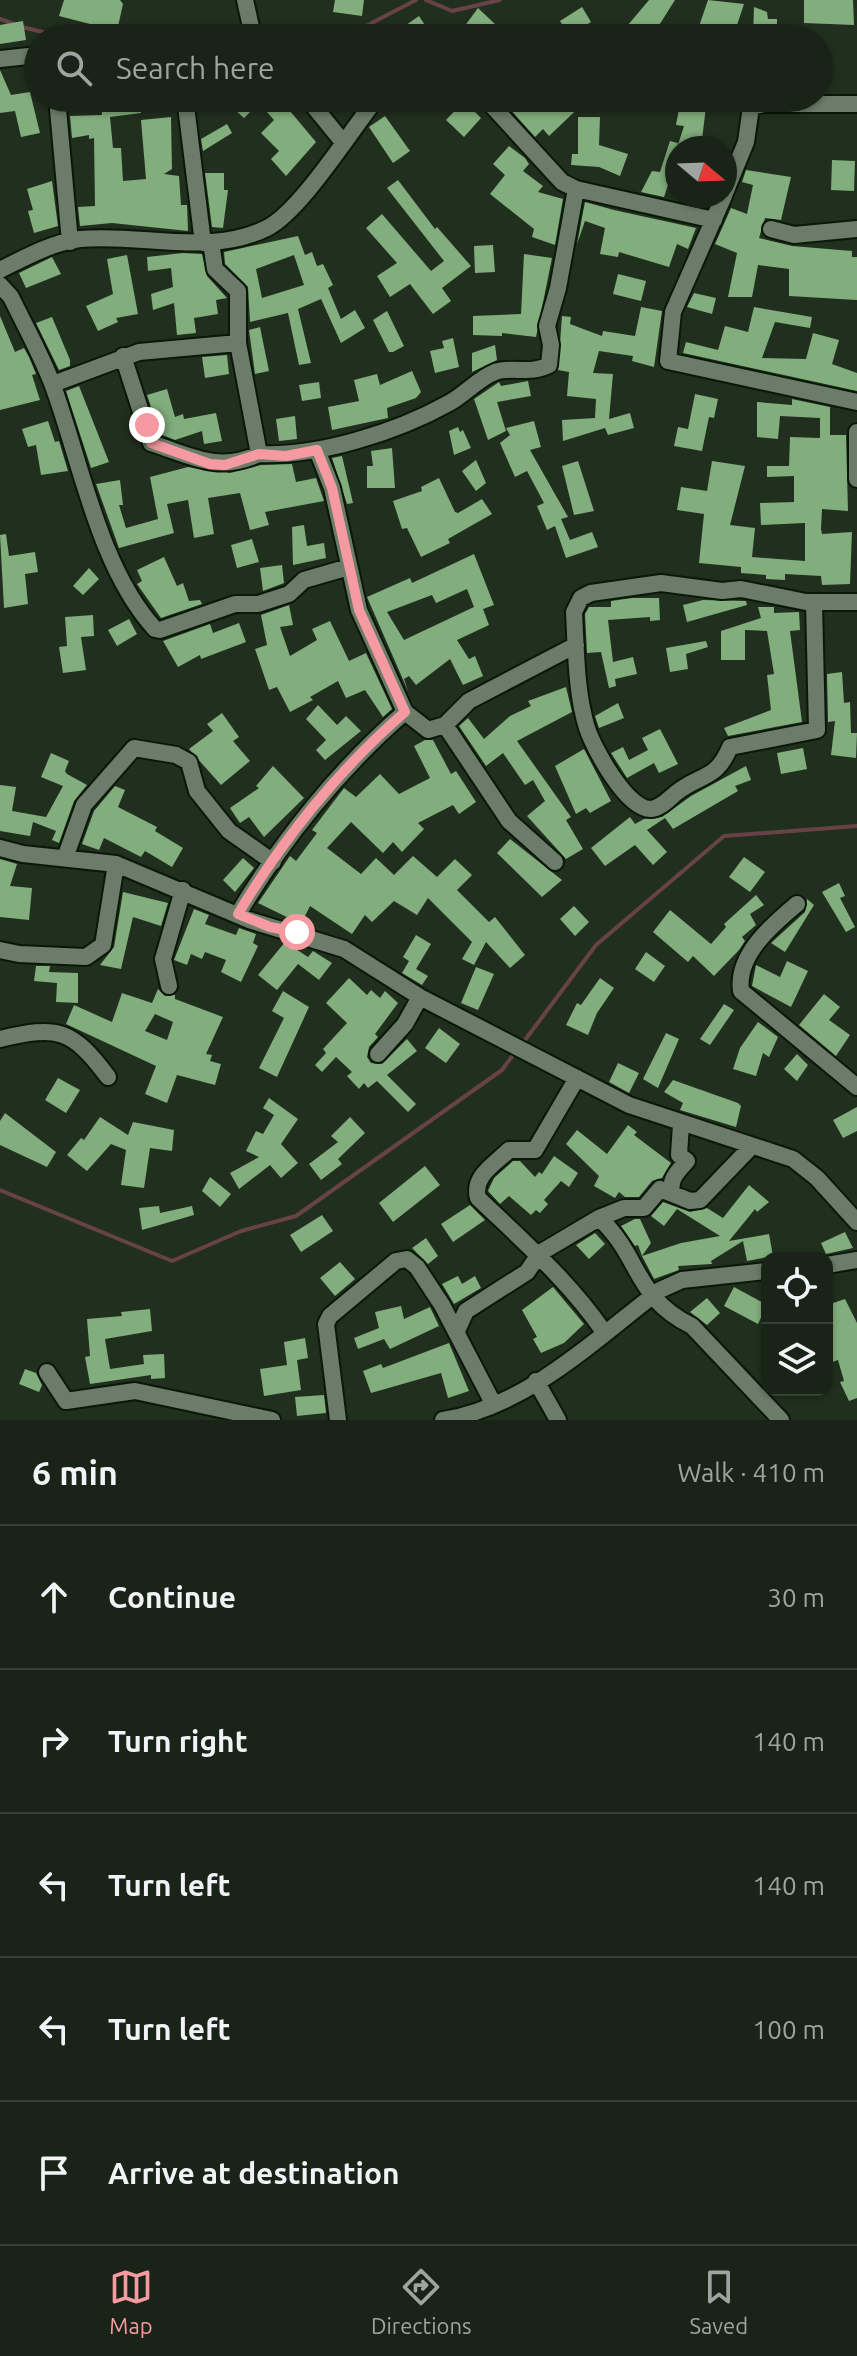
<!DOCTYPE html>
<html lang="en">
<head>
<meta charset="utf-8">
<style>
	:root { --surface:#192317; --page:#222b20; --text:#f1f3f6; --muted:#9fa4a1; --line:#374036; --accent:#f49aa0 }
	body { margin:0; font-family:Ubuntu,sans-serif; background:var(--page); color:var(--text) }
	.controls { position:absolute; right:24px; bottom:24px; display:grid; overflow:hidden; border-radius:16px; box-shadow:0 2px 6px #0004 }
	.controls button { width:72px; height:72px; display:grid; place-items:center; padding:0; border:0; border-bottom:2px solid var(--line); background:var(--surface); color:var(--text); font:40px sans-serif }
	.compass { position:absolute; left:665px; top:136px; width:72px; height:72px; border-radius:50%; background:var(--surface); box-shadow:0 2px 6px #0004; rotate:109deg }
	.stop { position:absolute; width:24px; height:24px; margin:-18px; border:6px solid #f49aa0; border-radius:50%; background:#fff }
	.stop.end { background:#f49aa0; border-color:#fff; box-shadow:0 2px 8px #0008 }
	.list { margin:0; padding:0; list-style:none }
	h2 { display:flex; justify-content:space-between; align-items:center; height:104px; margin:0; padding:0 32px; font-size:34px }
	h2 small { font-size:26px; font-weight:400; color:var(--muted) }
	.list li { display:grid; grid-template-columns:52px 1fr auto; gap:24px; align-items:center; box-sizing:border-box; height:144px; padding:0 32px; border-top:2px solid var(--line) }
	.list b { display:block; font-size:30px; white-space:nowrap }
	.list em { font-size:26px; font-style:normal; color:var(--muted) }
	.icon { flex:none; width:44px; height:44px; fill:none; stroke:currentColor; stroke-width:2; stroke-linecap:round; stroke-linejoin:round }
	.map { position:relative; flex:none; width:857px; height:1420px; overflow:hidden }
	.search { position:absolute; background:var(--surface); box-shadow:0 2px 6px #0004; left:24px; right:24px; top:24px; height:88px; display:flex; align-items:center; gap:20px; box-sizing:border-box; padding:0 28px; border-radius:44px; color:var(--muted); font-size:30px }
	.sheet { height:824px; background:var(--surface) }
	nav { display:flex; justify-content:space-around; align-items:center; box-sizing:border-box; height:112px; border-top:2px solid var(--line); background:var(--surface); font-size:22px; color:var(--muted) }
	nav a { display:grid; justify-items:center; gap:4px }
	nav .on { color:var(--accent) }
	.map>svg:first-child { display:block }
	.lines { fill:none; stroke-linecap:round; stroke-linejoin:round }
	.stream { stroke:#674348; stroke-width:4 }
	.building { fill:#82ad7c; fill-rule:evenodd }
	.street-casing { stroke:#0a1709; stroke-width:20 }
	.street { stroke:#6b7c69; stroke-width:16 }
	.route { stroke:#f49aa0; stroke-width:10 }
</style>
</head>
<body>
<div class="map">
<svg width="857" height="1420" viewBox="0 0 857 1420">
	<rect width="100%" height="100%" fill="#212f1f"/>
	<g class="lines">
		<path class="stream" d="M426 0 452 11 500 0
			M0 19 14 24
			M22 27 63 37 191 30 251 35
			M264 36 286 38
			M298 38 362 28 416 0
			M522 1044 596 945 724 836 857 826
			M0 1190 172 1261 241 1231 296 1216 502 1070 516 1051"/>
	</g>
	<path class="building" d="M64 0H120L123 4 117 31 59 16Z
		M335 0H364L362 16 333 12Z
		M649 0H675L651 38H644L628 25Z
		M708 0 744 4 736 28 724 38H695Z
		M804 0H853L854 25 804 23Z
		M582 7 591 22 569 36 560 21Z
		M754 7 767 12 768 19H777V38H753Z
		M478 8 495 24 483 38H450L464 27Z
		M419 16 430 33 423 38H404L399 30Z
		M23 21 26 40 0 44V25Z
		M0 70 11 95 30 92 40 133 21 137 15 111 0 113Z
		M101 98H139L141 113 110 117 113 148H121L123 181 146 179 141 120 171 117 172 169 164 174 179 176 181 205H187L188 231 112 223 80 226 78 207 95 206 94 138 89 139V135L72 138 70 116 102 115Z
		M222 98H279L316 142 286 176 271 159 279 151 261 133 274 120 259 103 244 118Z
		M500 98H589L549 136 543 129 535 137Z
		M681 98H707L701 148H677L684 126 676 125Z
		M464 101 481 118 464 137 446 120Z
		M385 116 410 151 393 163 369 127Z
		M578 117H600L599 145 628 154 620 176 599 167 571 165 572 154H578Z
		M227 124 232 133 203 151 201 139Z
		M670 141 678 143 670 174 677 176V187L668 185 664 197 641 192 652 171 660 172Z
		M509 146 525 158 529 164 523 171 543 186 538 192 563 199 555 245 532 237 534 229 490 194 505 175 493 164Z
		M832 160 855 161 854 191 831 190Z
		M746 170 791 177 781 220 765 218 759 238 792 246 852 251V257H857V300L789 296V269L758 265 752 297H728L737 253 715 244 731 208 747 214 753 185 742 182Z
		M205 173H224V190H228L223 228 212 227Z
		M398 180 435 229 437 227 471 266 442 288 451 301 433 314 410 284 390 297 377 276 397 263 366 228 382 214 431 271 444 261 387 188Z
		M52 181 58 226 34 233 28 211 33 210 27 189Z
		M585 202 614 210 696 228 688 249 677 244 669 267 619 252 618 257 600 254 605 228 585 221 577 244Z
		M298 236 305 255 312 252 317 266 323 264 333 285 328 288 341 319 355 310 365 328 341 343 321 299 298 309 311 363 299 365 288 313 250 322 248 287 225 264 224 252ZM294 255 304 285 262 298 256 269Z
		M493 245 495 272 475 273 474 246Z
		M183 253 202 254 207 276 227 298 216 300 218 314 194 318 196 333 177 335 174 303 153 310 151 294 173 287 171 268 148 271 147 257Z
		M524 254 552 258 536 337 502 333V336L473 335V316L521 314Z
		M127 255 138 314 116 318 118 322 98 331 86 306 113 294 107 259Z
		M52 257 61 274 26 288 19 273Z
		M618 274 646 281 641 301 613 294Z
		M694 293 716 298 712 314 687 307Z
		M641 307 662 311 654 367 632 361 633 356 599 351 593 373 613 374 609 419 630 413 634 428 608 435 605 428 563 441 562 420 595 418 596 399 567 396 569 372 558 370 562 316 571 317 570 324 602 336 603 331 635 336Z
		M754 307 812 317 810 328 775 322 762 358 806 359 813 333 839 340 832 364 857 373V391L683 353 686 342 718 350 725 326 748 332Z
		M387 311 404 346 393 352H389L373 320Z
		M0 316 15 352 24 348 29 357 36 374 32 375 40 400 0 410Z
		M52 317 70 360V366L59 370 36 323Z
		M260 327 269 371 255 374 249 330Z
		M453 338 459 367 435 373 430 351 444 348 442 341Z
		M495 345 497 360 472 372V353Z
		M227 355 229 374 205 378 202 357Z
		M412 371 421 392 416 398 387 408 388 418 332 430 328 407 359 401 354 380 377 374 380 385Z
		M528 381 531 396 497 402 506 431 488 440 474 399 499 382 501 386Z
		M319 382 321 398 302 401 299 385Z
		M79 386 109 462 91 468 66 391Z
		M167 389 175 417 183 414 184 419 216 413 222 441 204 444 202 431 175 440 160 434 147 395Z
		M695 394 718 399 714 418 709 417 702 451 674 446 678 427 688 429Z
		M792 399 830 407V435H846L848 511 822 509 821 529 822 534 852 532 850 584 822 585 821 576 785 574V580L766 579V575L741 573V567L699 563 704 514 677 510 681 487 707 491 712 461 745 466 730 525 755 528 752 557 805 561V523L761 525 760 503 794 502V476L767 477V466H789L790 437 820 438V418L780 416 778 439 757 437V402L792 405Z
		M295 416 297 439 279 441 276 419Z
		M48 421 55 442 59 441 68 471 41 475 36 445 28 447 22 429Z
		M534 421 541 447 530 450 568 517 561 519 570 540 592 532 598 547 566 558 555 526 547 530 537 506 544 503 527 471 515 477 500 443 510 435 506 428Z
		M458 427 460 432 463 430 471 448 454 455 449 431Z
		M392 448 395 488H367V466H373L371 451Z
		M342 456 353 503 347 504 332 458Z
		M476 460 486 483 476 491 462 471Z
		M578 461 594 511 574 515 562 466Z
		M292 464 296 482 316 478 324 501 265 512 269 525 250 530 240 493 208 498 214 534 194 538 188 500 167 504 174 533 119 548 96 484 120 480 123 505H119L126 528 158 519 150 477 188 467 230 473 261 465Z
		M439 478 455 512 458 513 482 499 492 514 448 539 450 543 421 557 407 528 402 529 393 501 422 491 421 487Z
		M304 525 307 546 324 543 326 558 293 565 292 527Z
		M6 534 9 556 35 552 38 572 25 574 28 604 4 608 0 535Z
		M252 539 259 562 237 568 231 545Z
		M474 554 494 605 483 609 489 625 457 640 469 659 475 656 483 676 463 685 450 659 416 685 409 676 404 679 408 691 367 597 410 578 412 583ZM467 589 474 607 404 640 387 612 432 595 436 603Z
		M164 557 177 586 183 583 189 601 200 600 202 604 161 618 137 584 142 581 137 570Z
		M282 565 284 583 263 591 260 568Z
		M89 568 99 579 83 595 73 586Z
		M632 598H659L660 620 650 621V617L608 620 613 662 633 657 637 674 615 679 616 686 609 688 601 652 587 653 585 614 589 607H611V601Z
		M703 600 746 601 747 605 687 622 683 605Z
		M289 605 293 625 280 627 290 656 317 640 312 629 330 621 349 661 366 653 392 709 383 717 365 690 346 698 338 681 310 697 313 700 290 712 277 687 269 690 255 649 267 645 261 615Z
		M758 607H774V613L799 612 800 630 790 631 802 722 728 736 724 728 771 710 767 675 774 674 767 631 745 630V660H721V631L761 618Z
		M93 615 94 636 81 637 86 670 63 673 59 647 67 646 65 617Z
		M129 619 137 634 117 646 108 630Z
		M239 623 246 642 201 659 200 655 178 667 163 641 210 624 213 633Z
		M706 641 708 647 686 654 688 669 670 672 666 648Z
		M842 672 844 703 850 702 851 733H857L856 758 831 755 835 721 828 722 827 674Z
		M566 687 572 712 517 741 571 817 566 820 583 849 566 859 527 816 545 801 533 780 525 785 503 753 486 766 459 726 468 718 484 739 510 716 531 706 528 701Z
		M618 703 624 718 599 728 595 716Z
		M318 705 337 725 346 716 361 731 325 760 316 750 326 740 306 719Z
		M222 713 239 737 233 741 250 761 221 785 189 749 213 731 207 724Z
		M660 729 678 764 659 773 654 763 627 778 611 753 623 747 629 760 648 750 642 738Z
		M425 740H433L451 774 456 771 476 802 459 814 453 805 418 823 424 829 402 852 393 842 383 853 351 822 327 848 361 874 376 858 394 875 413 856 437 877 455 859 472 875 457 890 489 922 495 917 525 955 510 968 486 942 474 965 462 959 472 942 428 898 417 915 394 901 372 922 365 915 352 934 310 906 301 924 258 903 290 856 296 861 317 833 312 830 344 788 356 797 380 774 399 794 430 778 414 746Z
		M803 748 807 769 781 774 777 753Z
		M584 749 611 801 590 813 586 808 576 814 555 766Z
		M51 753 69 761 65 771 67 774 87 785 74 801 59 843 52 840 56 831 33 822 30 836 0 831V785L16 787 12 811 46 817 63 786 41 777Z
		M273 766 304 798 264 837 249 817 240 823 230 808 259 788 256 786Z
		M746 766 751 780 735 786 738 791 673 829 665 818 647 830 667 852 653 865 635 845 605 866 591 848 630 817 635 824 644 819 662 817 691 796Z
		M115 786 125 790 118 807 157 827 155 831 183 848 172 867 145 851 141 857 104 838 99 850 82 844 94 811Z
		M510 839 562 880 542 897 497 853Z
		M744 857 765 872 750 892 729 877Z
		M243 858 254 868 235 892 223 880Z
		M0 859 17 864 10 886 32 888 29 920 0 917Z
		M839 883 845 896 840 898 855 927 846 932 822 892Z
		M123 892 168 903 161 926 133 917 121 969 100 965 114 947Z
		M756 895 764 905 750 914 756 925 742 937 745 941 739 950 714 976 693 956 688 962 653 932 670 910 711 944 726 927 724 924Z
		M807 899 814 905 785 952 771 943 805 912Z
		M574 906 589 922 575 936 560 919Z
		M194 909 209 915 205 924 236 935 239 928 256 934 253 943 258 946 241 982 221 972 226 960 205 952 202 959 191 954 187 965 174 960Z
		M416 935 431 944 416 969 428 976 422 985 402 973 409 961 403 957Z
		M285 942 308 957 313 951 332 963 319 980 298 964 277 990 258 975Z
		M646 952 665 966 654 982 635 969Z
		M787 961 808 971 791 1007 752 986 756 965 780 977Z
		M36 966H50L49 972 78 973V1003L56 1002 57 983 34 981Z
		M476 967 494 974 478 1010 461 1003Z
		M349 978 367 995 371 990 380 998 385 991 398 1003 375 1034 378 1037 369 1047 367 1057 371 1063 382 1064 407 1039 417 1051 387 1075 416 1104 408 1112 377 1081 368 1088 364 1083 359 1089 347 1076 352 1072 336 1057 322 1072 315 1065 326 1053 323 1049 347 1023 326 1003Z
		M600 978 614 988 597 1013 588 1035 566 1025 577 1003 581 1005Z
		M158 989 165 996 175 995V999L223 1017 206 1054 212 1055 210 1061 221 1064 215 1085 177 1075 167 1103 145 1094 156 1066 66 1024 74 1005 112 1022 122 993 152 1003ZM155 1014 173 1022 167 1040 145 1031Z
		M283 991 309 1007 277 1077 259 1068 284 1018 272 1011Z
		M824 994 840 1007 829 1020 850 1035 836 1056 799 1025Z
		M724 1004 734 1010 710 1045 700 1039Z
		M758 1022 778 1037 769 1057 763 1053 756 1076 733 1069 740 1048Z
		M439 1028 460 1044 446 1063 425 1048Z
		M666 1033 679 1039 658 1088 643 1079Z
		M797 1054 808 1065 797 1081 784 1069Z
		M618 1063 639 1073 629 1093 609 1082Z
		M58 1078 80 1090 66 1113 45 1100Z
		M673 1080 738 1103 741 1106 736 1127 680 1110 683 1103 664 1092Z
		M269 1098 298 1119 281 1144 298 1163 281 1178 270 1165 239 1189 230 1173 259 1157 246 1151 256 1131 263 1134 274 1115 263 1108Z
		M857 1107V1131L843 1138 833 1120Z
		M5 1113 56 1152 47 1167 0 1145V1121Z
		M100 1117 128 1135 133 1122 174 1130 172 1151 150 1148 144 1188 121 1185 126 1150 111 1144 87 1171 67 1155 81 1138 84 1140Z
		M350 1117 365 1133 338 1159 342 1164 321 1180 309 1164 338 1142 331 1136Z
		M628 1125 637 1132 634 1135 671 1163 662 1178 652 1181 639 1197H625L619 1192 615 1198 594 1186 599 1176 566 1144 577 1130 607 1154Z
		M554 1156 578 1173 569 1187 561 1181 544 1200 548 1204 540 1213 536 1210 531 1215 509 1196 500 1204 488 1191 494 1178 513 1161H520L535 1177 539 1172 542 1174Z
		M425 1166 440 1185 393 1222 379 1203Z
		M210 1177 231 1194 220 1207 202 1191Z
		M749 1185 769 1202 757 1212 755 1209 729 1241 769 1234 773 1256 747 1261 743 1241 711 1261 712 1264 678 1266 679 1270 654 1279 642 1256 681 1243 720 1236 677 1209 664 1226 651 1216 663 1202 690 1212 707 1208 723 1218Z
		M470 1205 485 1220 453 1242 441 1224Z
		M159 1206 160 1213 192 1206 194 1215 142 1230 139 1208Z
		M322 1215 333 1231 301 1252 290 1235Z
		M635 1219H640L651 1243 642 1256 638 1245 635 1246 621 1226Z
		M845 1232 853 1248 826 1254 821 1243Z
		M595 1233 605 1244 589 1259 576 1245Z
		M426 1238 438 1256 428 1264 412 1248Z
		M340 1262 355 1279 335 1296 320 1278Z
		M458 1276 462 1284 475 1276 481 1288 454 1304 442 1284Z
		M553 1287 584 1324 564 1343 541 1353 533 1339 537 1337 522 1310Z
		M734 1287 767 1305 758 1324 724 1306Z
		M707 1298 720 1313 707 1325 690 1312Z
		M845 1299 857 1323V1398L849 1401 840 1382 844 1381 838 1360 827 1364V1305Z
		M401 1306 404 1319 430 1307 439 1326 390 1349 384 1339 358 1349 354 1338 379 1328 375 1312Z
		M150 1309 152 1331 105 1339 110 1369 144 1364 143 1355 164 1354 165 1378 151 1379V1375L90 1384 85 1357 90 1356 87 1319 122 1316 121 1312Z
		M305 1338 308 1358 297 1360 301 1390 264 1396 260 1369 287 1365 284 1342Z
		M449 1343 469 1391 448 1398 441 1373 371 1393 363 1371 381 1364 383 1368Z
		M25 1369 36 1373 42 1385 39 1392 19 1384Z
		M324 1395 326 1413 297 1416 295 1397Z"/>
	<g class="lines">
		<g class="street-casing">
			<path id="street" d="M245 0 251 27 259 38
				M0 59 38 55
				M57 98 70 242
				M185 98 203 243
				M307 98 342 141
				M485 98 562 182 576 189 714 220
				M725 193 746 142 751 107 764 104H857
				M724 196 673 312 668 361 857 402
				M771 229 794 235 857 229
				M211 242 215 269 238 291V343L259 454C318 457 397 432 449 403 464 395 479 378 495 372 514 366 530 375 549 365L551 345 547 326 558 288 576 189
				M0 270C24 258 53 242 80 239 142 233 208 257 267 228 301 211 351 130 377 98
				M0 285 11 297C25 326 42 356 53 386 81 462 99 568 155 629L160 630 235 604H258L289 594 304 580 349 567
				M123 356 151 443C192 456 217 473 259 454
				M53 384 139 352 238 343
				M857 432V479
				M317 450 332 488 359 610 405 712 428 730 445 725 469 701 576 645
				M814 603 817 730 730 747C716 781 701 773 676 793 669 799 660 809 650 809 626 808 594 749 587 728 576 693 576 649 574 612L581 598 591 593 661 583 722 591 741 589 806 602H857
				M445 725 509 821 555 862
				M0 848 23 854 116 864 249 920 344 949 420 997 629 1105 793 1159 817 1178 857 1222
				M65 858 84 805 134 748 176 755 189 762 197 791 229 831 273 862
				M797 904C772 925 736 955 741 991L857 1087
				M238 914C282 840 340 768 405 712
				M0 950 19 954 86 957 103 945 116 864
				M169 986 163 959 183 890
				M0 1039C58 1025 72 1029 108 1077
				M378 1054 405 1024 420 997
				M577 1078 535 1150H509C495 1164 472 1176 478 1198 524 1242 568 1280 604 1332
				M672 1193C669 1179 678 1171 687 1161L679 1155 681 1124
				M599 1218C641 1256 633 1297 692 1326L781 1420
				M827 1265 857 1260
				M457 1331 466 1311 527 1272 540 1253 599 1218 624 1208H644L660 1189 690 1201 700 1200 750 1148
				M47 1372 66 1401 135 1391 272 1420
				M536 1381 558 1420
				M338 1420 326 1324 330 1316 396 1261 407 1259 417 1267 442 1305 494 1405
				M443 1420C526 1407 596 1339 660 1290L682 1280 767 1271"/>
		</g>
		<use href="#street" class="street"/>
	</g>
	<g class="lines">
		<path class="route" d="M147 425 151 443 210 464 225 465 259 454 286 456 317 450 332 488 359 610 405 712C340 768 282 840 238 914L270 927 297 932"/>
	</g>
</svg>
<div class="controls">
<button><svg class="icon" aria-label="locate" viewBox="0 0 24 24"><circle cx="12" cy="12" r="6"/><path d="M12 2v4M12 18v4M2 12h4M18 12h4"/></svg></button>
<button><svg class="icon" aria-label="layers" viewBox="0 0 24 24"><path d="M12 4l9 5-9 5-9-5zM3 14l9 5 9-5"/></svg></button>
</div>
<svg class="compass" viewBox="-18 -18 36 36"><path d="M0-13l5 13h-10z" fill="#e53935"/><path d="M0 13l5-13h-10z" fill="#9fa4a1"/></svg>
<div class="stop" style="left:297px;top:932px"></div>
<div class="stop end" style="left:147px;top:425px"></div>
<div class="search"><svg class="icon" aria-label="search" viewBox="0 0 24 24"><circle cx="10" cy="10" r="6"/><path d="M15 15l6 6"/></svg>Search here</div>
</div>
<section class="sheet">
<h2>6 min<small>Walk · 410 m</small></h2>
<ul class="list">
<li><svg class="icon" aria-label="ahead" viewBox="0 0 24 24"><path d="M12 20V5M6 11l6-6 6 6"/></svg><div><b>Continue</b></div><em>30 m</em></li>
<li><svg class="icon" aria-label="right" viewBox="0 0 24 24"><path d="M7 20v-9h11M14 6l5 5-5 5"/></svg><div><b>Turn right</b></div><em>140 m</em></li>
<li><svg class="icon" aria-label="left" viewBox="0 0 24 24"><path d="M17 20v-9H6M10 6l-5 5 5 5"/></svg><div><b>Turn left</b></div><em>140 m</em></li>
<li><svg class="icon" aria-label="left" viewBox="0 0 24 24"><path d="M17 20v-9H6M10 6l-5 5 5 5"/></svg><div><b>Turn left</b></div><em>100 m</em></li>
<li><svg class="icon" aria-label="arrive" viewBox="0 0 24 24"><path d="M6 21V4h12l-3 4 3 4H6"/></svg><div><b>Arrive at destination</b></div></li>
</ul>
</section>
<nav>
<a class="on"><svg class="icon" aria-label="map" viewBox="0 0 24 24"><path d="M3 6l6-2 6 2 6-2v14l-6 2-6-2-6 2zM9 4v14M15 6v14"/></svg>Map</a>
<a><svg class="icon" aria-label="directions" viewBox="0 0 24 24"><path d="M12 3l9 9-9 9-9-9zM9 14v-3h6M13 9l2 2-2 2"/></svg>Directions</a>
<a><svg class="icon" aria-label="saved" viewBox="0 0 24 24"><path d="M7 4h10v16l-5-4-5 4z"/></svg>Saved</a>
</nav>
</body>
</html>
